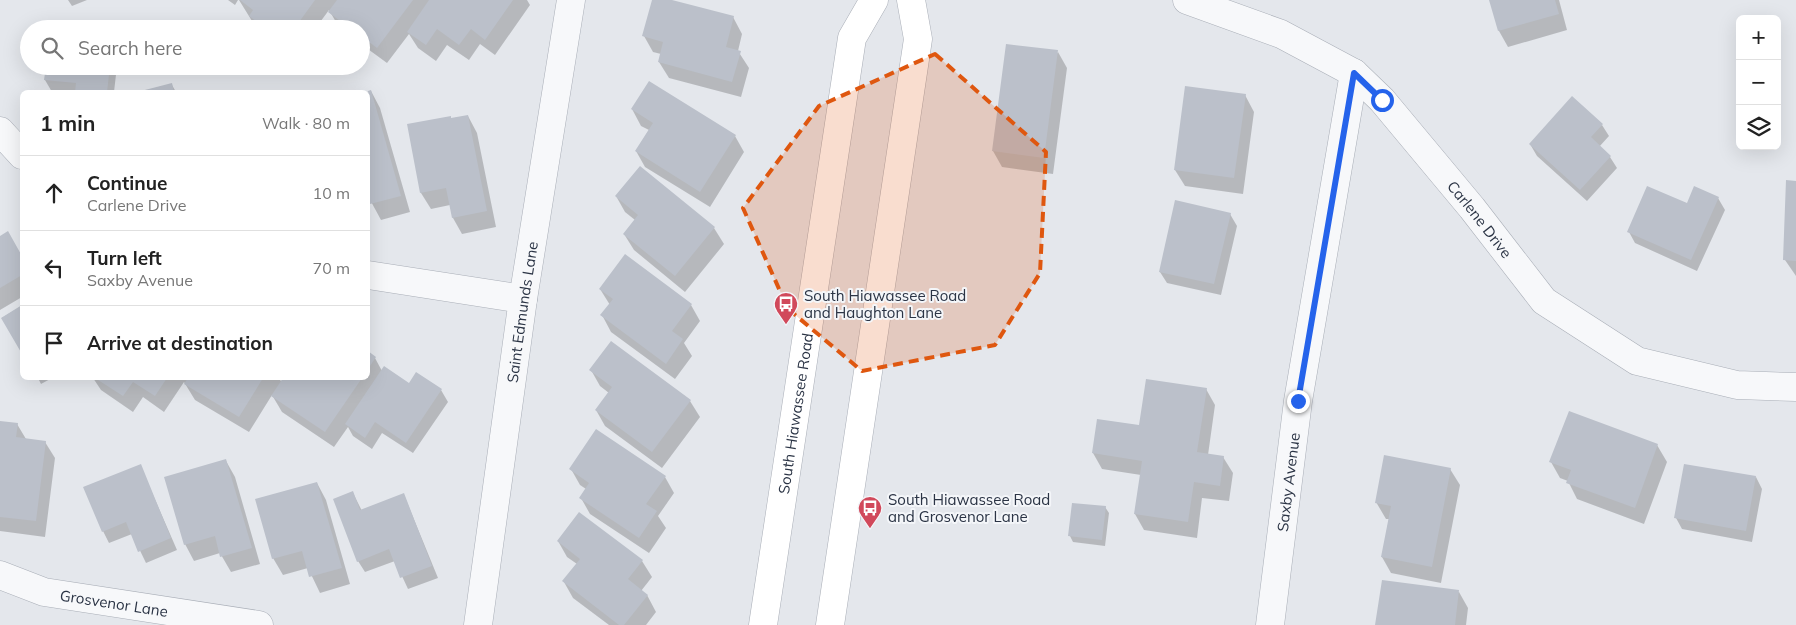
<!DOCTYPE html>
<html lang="en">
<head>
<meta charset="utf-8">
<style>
	:root { --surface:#fff; --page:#f6f6f6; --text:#222; --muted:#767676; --line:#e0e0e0 }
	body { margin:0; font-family:Mulish,sans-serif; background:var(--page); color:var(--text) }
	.controls { position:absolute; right:15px; top:15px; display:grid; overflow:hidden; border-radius:8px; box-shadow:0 5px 20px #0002 }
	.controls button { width:45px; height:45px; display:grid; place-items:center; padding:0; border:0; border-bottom:1px solid var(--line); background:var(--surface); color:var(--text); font:25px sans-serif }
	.stop { position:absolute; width:15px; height:15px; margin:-11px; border:4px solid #2563eb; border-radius:50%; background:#fff }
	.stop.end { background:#2563eb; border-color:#fff; box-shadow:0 1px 5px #0008 }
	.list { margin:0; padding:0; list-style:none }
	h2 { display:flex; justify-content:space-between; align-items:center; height:65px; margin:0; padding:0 20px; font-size:21px }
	h2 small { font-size:16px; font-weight:400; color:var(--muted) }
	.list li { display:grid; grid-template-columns:32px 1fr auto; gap:15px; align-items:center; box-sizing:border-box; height:75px; padding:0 20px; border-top:1px solid var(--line) }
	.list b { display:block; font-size:19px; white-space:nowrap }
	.list p { margin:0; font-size:16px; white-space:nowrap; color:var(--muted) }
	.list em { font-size:16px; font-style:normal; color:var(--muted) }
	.icon { flex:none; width:28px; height:28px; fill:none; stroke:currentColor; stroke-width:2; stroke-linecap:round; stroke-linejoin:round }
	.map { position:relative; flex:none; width:1796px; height:625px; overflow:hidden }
	.search { position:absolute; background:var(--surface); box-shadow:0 5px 20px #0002; left:20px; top:20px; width:350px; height:55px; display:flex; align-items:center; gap:12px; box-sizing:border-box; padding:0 18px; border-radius:28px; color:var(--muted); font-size:19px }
	.panel { position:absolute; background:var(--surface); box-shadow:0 5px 20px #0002; left:20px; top:90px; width:350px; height:290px; border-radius:8px }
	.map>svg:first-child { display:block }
	.shadow { fill:#0003 }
	.building { fill:#bbc0ca }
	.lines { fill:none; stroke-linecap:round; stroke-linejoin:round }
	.street-casing { stroke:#a9aeb7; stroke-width:29 }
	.secondary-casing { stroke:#a9aeb7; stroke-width:29 }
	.street { stroke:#f7f8fa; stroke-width:28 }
	.secondary { stroke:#fff; stroke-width:28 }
	.route { stroke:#2563eb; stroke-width:6 }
	.marked { fill:#df570f; fill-opacity:0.2; stroke:#df570f; stroke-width:4; stroke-dasharray:10 6; stroke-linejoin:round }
	.labels { text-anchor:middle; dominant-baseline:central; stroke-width:4; stroke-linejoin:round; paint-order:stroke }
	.street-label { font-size:15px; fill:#2b3445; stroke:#f4f6f9 }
	.poi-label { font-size:15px; fill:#2b3445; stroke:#f4f6f9; text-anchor:start }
</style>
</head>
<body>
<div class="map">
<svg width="1796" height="625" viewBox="0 0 1796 625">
	<rect width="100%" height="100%" fill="#e4e7ec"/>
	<path class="shadow" d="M68 0H87L72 6Z
		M228 0H238L235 5Z
		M239 0H527L530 5 495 55 480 44 469 60 447 45 436 61 418 48 409 34 387 63 361 44V29H340L329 10 315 29H257Z
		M653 0H668L733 17 742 34 738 51 749 68 741 97 669 78 659 62 661 54 653 52 644 36Z
		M1490 0H1559L1567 30 1508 47 1499 31Z
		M1058 52 1067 68 1053 174 1002 167 993 151Z
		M47 66H117L114 92H52L45 80Z
		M172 85 176 92H140Z
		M371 91 380 108 410 212 381 220 368 196 367 92Z
		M1245 95 1254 112 1243 194 1185 186 1175 170Z
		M632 109 735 136 744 152 710 207 645 167 636 151 649 130 641 126Z
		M468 116 477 133 496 227 462 234 453 218 450 205 431 209 421 193 408 125Z
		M1602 125 1609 136 1599 147 1610 157 1617 168 1587 201 1537 156 1530 144Z
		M1796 182V276L1785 260Z
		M616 196 714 228 724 244 685 292 634 250 624 234 635 220 625 212Z
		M1718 198 1725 210 1697 271 1635 243 1629 232 1688 204Z
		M1230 214 1237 226 1221 295 1167 283 1160 272Z
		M8 233 22 258V297L0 310V237Z
		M600 289 691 305 700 321 684 343 692 356 675 379 611 332 602 315 610 305Z
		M22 306V352L2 318Z
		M368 353 375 358 382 371 409 385 441 390 448 402 413 453 382 433 372 449 353 436 348 427 334 447 282 412 272 395 249 432 195 400 184 382 164 412 143 397 133 412 101 390 93 378H282L280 380 282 382 285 378H368Z
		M591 370 690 401 700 417 662 468 605 426 596 410 609 393 600 386Z
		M38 378H52L41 384Z
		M1206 389 1215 405 1208 455 1223 457 1233 473 1229 501 1202 498 1197 538 1144 530 1135 514 1141 475 1102 469 1093 453 1098 420 1140 427Z
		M0 422 17 424 26 439 45 442 55 458 45 537 0 531Z
		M1657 445 1667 462 1644 524 1577 499 1568 481 1560 478 1551 462Z
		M226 461 235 477 260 564 231 572 220 553 194 561 185 544Z
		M140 465 177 550 146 563 132 534 109 543 103 531Z
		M571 469 665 477 674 493 658 516 666 528 649 553 590 514 581 498 586 489 580 485Z
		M1450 469 1460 485 1441 583 1391 573 1382 557 1389 519H1386L1376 502Z
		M1756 477 1762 489 1752 542 1682 529 1676 518Z
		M317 483 326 500 350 584 320 593 308 568 283 575 273 558Z
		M353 493 362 511 404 495 438 578 408 589 395 561 365 572 358 561Z
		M1105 507 1109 513 1105 546 1073 542 1070 536Z
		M579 514 642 561 652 577 641 591 647 595 656 612 646 625H609L573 598 564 582 577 564 567 557 558 541Z
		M1459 592 1468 608 1466 625H1377Z"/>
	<path class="building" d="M240 0H315L294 29H266L249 16 253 10Z
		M337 0H413L377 48 361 36V29H351L328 12Z
		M429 0H513L485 40 471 29 459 45 437 29 426 45 407 32Z
		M652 0H672L734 16 726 47 741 51 732 82 658 62 663 42 642 36Z
		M1489 0H1555L1559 14 1498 31Z
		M50 23 89 27V29H50Z
		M1006 44 1058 50 1044 158 992 151Z
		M46 66H110L107 92H75L76 83 44 80Z
		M649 81 736 135 700 192 635 151 653 123 631 109Z
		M172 83 174 92H137Z
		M1185 86 1246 94 1234 178 1174 170Z
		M371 90 401 196 370 204 368 195V91Z
		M1572 96 1603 124 1591 137 1611 156 1580 190 1529 144Z
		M468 115 487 211 452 218 446 188 420 193 407 124 451 116V118Z
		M640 166 715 227 675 276 623 234 638 215 615 196Z
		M1786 180 1796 181V261L1783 260Z
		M1647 186 1687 203 1694 186 1719 197 1691 260 1627 232Z
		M1175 200 1231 213 1214 284 1159 272Z
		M8 231 22 256V275L0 288V236Z
		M625 254 692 304 672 331 683 339 666 364 600 315 613 299 599 289Z
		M22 305V354L1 318Z
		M611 341 691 400 652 452 595 410 612 387 589 370Z
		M368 351 376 357 368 369Z
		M384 366 409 383 416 372 442 389 406 443 375 422 365 438 345 424Z
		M95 378H167L155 396 133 382 123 396Z
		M188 378H263L239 417 184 384Z
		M283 378H362L325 432 271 396Z
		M1146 379 1207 388 1197 452 1224 456 1220 486 1194 482 1188 522 1134 514 1142 461 1092 453 1097 419 1139 425Z
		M1569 411 1658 444 1635 508 1566 483 1571 470 1549 462Z
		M0 421 18 423 16 437 46 441 36 521 0 517Z
		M596 429 666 476 646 504 657 511 639 538 579 498 589 483 569 469Z
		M1384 455 1451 468 1432 567 1381 557 1391 506 1375 503Z
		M226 459 252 548 220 557 215 536 184 545 164 477Z
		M141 464 171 538 138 552 126 522 102 532 83 487Z
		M1684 464 1756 476 1746 531 1674 518Z
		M317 482 342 568 309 577 302 551 272 559 255 499Z
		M353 491 360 510 404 493 432 566 400 578 389 549 357 562 333 499Z
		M1072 503 1106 506 1102 540 1068 536Z
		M579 512 643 560 628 579 648 595 624 625H619L562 581 580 559 557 541Z
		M1382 580 1459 590 1455 625H1375Z"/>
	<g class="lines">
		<g class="street-casing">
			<g id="street">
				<path id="s1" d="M1187 0 1281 34 1354 73 1382 100 1472 208 1544 301 1637 361 1737 385 1796 387"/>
				<path d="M0 131 22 155"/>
				<path d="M368 275 523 299"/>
				<path id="s2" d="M0 575 44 592 259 625"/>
				<path id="s3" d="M478 625 523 299 571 0"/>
				<path id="s4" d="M1270 625 1298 401 1354 73"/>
			</g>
		</g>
		<g class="secondary-casing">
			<g id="secondary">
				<path id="s5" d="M763 625 852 38 874 0"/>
				<path d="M830 625 918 39 911 0"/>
			</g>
		</g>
		<use href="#street" class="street"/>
		<use href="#secondary" class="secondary"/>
	</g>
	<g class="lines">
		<path class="route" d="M1298 401 1354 73 1382 100"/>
	</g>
	<path class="marked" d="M935 54 1046 152 1040 273 995 345 862 371 788 309 743 208 819 106Z"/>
	<defs>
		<g id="bus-pin" transform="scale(1.25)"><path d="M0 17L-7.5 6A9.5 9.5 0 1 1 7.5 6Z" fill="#d1495b" stroke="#f4f6f9"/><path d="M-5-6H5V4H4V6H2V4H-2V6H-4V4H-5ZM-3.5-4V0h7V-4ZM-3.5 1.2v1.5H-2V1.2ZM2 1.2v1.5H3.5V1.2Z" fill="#fff"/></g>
	</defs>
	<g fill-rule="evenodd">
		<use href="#bus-pin" x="786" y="304"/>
		<use href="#bus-pin" x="870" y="508"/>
	</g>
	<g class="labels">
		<g class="street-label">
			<text stroke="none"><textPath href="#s1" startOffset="376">Carlene Drive</textPath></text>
			<text stroke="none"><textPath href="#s3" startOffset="316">Saint Edmunds Lane</textPath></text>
			<text stroke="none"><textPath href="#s5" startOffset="214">South Hiawassee Road</textPath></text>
			<text stroke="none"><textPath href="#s4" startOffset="144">Saxby Avenue</textPath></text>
			<text stroke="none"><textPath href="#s2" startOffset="118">Grosvenor Lane</textPath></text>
		</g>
		<g class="poi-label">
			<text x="804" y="295">South Hiawassee Road<tspan x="804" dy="17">and Haughton Lane</tspan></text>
			<text x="888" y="499">South Hiawassee Road<tspan x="888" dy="17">and Grosvenor Lane</tspan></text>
		</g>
	</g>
</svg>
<div class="controls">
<button>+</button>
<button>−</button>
<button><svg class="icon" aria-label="layers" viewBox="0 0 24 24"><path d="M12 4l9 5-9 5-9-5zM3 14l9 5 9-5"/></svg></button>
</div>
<div class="stop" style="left:1382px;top:100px"></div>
<div class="stop end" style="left:1298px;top:401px"></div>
<div class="search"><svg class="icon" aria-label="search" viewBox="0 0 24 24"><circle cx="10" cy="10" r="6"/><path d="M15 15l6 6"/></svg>Search here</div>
<section class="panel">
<h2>1 min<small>Walk · 80 m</small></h2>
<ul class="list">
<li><svg class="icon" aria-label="ahead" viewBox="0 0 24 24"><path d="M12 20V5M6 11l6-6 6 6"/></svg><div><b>Continue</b><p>Carlene Drive</p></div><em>10 m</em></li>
<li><svg class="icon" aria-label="left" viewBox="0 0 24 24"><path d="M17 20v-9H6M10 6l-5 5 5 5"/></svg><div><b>Turn left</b><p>Saxby Avenue</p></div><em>70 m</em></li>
<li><svg class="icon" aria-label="arrive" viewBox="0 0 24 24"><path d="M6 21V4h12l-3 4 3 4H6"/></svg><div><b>Arrive at destination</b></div></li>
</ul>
</section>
</div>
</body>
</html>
